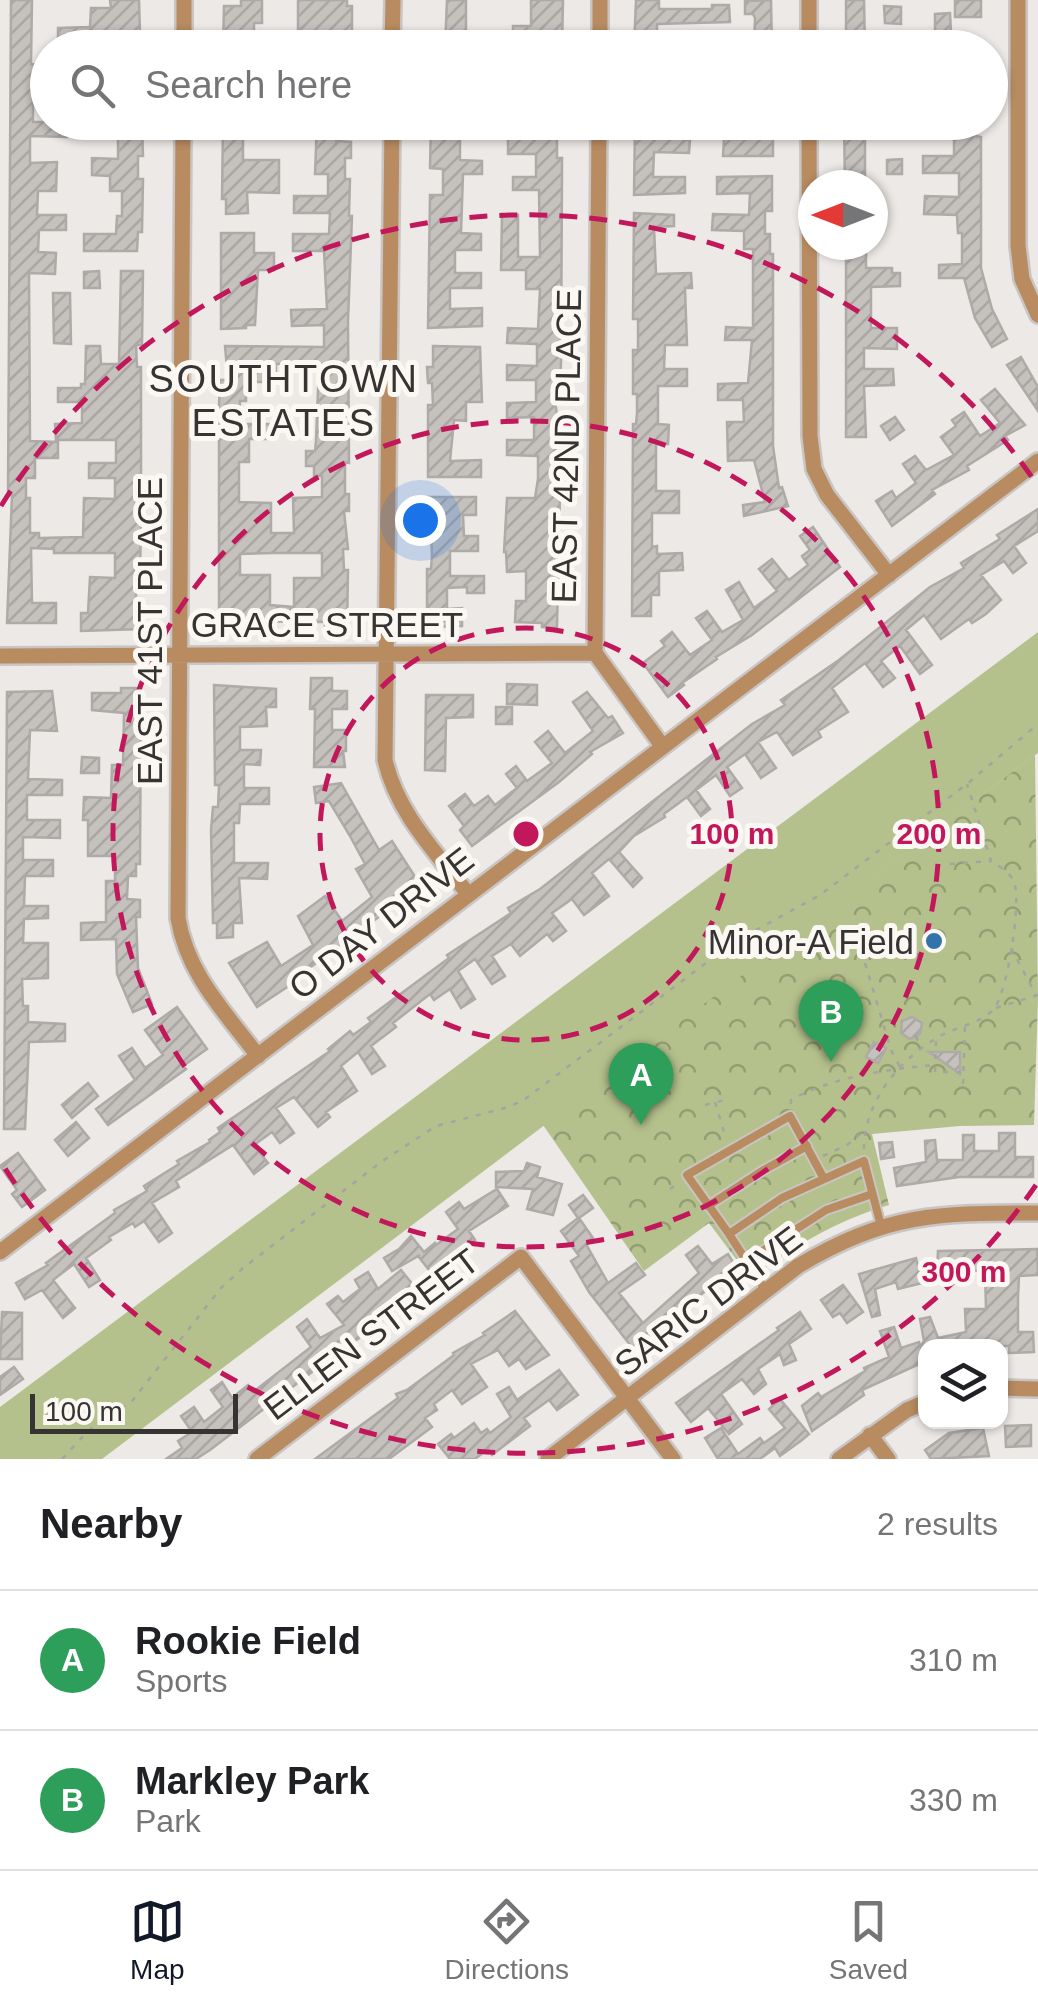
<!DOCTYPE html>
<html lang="en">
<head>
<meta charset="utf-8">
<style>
	:root { --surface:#fff; --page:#f2f2f2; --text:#202124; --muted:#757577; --line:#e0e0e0; --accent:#111827 }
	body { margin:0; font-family:Helvetica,sans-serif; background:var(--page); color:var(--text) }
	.controls { position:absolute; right:30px; bottom:30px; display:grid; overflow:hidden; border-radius:20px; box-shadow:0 2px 8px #0004 }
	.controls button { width:90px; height:90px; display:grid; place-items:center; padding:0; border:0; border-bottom:2px solid var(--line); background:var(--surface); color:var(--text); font:50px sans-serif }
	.compass { position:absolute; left:798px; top:170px; width:90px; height:90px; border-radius:50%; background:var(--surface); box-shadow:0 2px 8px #0004; rotate:270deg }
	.scale { position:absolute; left:30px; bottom:25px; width:208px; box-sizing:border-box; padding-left:10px; border:5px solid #363433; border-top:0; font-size:28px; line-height:35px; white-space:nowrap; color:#363433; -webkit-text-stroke:8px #fbf7f3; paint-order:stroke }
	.you { position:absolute; left:420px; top:520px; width:35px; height:35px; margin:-25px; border:8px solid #fff; border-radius:50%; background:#1a73e8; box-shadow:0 0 0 15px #1a73e833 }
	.badge { display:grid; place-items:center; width:65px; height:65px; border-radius:50%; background:var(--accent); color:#fff; font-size:32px; font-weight:700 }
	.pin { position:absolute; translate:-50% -82px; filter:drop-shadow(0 2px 5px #0008) }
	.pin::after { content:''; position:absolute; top:52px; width:35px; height:30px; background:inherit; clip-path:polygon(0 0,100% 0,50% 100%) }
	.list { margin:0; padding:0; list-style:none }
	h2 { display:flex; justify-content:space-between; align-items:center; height:130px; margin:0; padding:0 40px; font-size:42px }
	h2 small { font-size:32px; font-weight:400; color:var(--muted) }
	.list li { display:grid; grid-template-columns:65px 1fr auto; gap:30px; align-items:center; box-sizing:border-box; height:140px; padding:0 40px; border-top:2px solid var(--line) }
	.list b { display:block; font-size:38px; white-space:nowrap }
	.list p { margin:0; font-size:32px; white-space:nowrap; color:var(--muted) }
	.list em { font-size:32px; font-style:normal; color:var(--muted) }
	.icon { flex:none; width:55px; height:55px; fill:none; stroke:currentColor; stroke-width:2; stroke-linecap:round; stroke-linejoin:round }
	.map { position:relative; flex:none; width:1038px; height:1459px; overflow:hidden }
	.search { position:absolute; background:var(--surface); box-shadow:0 2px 8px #0004; left:30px; right:30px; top:30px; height:110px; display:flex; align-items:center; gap:25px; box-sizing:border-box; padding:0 35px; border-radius:55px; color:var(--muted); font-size:38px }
	.sheet { height:410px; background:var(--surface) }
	nav { display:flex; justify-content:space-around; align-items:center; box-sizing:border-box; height:140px; border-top:2px solid var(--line); background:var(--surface); font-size:28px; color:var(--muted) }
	nav a { display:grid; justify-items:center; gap:5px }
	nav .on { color:var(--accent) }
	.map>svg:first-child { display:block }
	.green { fill:#b5c18c }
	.park { fill:url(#park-crowns) }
	.building { fill:url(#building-hatch); stroke:#aeaaa7; stroke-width:2.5; fill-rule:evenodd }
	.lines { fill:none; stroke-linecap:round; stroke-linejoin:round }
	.lane-casing { stroke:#c8c5c2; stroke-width:12 }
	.street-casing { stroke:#c8c5c2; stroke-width:20 }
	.path { stroke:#a6a3a1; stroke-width:2.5; stroke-dasharray:5 8; stroke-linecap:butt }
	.lane { stroke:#b88b61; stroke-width:8 }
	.street { stroke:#b88b61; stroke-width:15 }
	.ring { fill:none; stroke:#c2185b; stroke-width:5; stroke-dasharray:18 12 }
	.poi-dot { fill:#3373aa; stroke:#fbf7f3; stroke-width:4 }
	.labels { text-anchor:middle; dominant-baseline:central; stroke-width:10; stroke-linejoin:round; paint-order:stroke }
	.street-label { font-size:35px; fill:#363433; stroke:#fbf7f3 }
	.poi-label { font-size:35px; fill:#363433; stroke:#fbf7f3; text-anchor:end }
	.neighbourhood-label { font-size:38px; letter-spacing:2.5px; fill:#363433; stroke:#fbf7f3 }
	.centre { fill:#c2185b; stroke:#fbf7f3; stroke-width:5 }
	.ring-label { font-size:30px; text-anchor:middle; font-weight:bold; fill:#c2185b; stroke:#fbf7f3; stroke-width:10; stroke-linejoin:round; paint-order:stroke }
</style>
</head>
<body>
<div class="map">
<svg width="1038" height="1459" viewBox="0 0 1038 1459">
	<defs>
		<pattern id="park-crowns" width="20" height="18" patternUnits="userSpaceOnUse" patternTransform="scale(2.5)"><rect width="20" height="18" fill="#b5c18c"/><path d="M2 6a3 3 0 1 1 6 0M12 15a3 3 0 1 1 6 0" fill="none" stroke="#949e73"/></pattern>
		<pattern id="building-hatch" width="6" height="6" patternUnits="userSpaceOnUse" patternTransform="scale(2.5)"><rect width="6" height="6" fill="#c5c1bd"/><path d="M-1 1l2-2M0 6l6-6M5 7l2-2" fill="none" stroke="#aaa6a3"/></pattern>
	</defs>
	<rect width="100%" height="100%" fill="#ede9e6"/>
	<path class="green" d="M1038 632V753L102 1459H0V1407Z"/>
	<path class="park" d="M1035 755 1038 999 1034 1125 960 1126 872 1134 889 1205C836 1221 795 1245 751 1279L709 1223 644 1271 543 1125Z"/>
	<path class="building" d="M11 0H32L31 64 48 65V85H33V122H67V137L30 136V163L57 162 56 191H38L37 215H66V230H39L38 252 56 253 55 274 29 273 30 441 58 442V458H35V478H26V498H30V533H39V538L83 537 84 498 115 499V478H89V463H116V440H56L55 424 82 423V402H58V388H81V384H85L86 346H100L101 364H119L121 271H143L142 345H136L137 367H141V495H136L135 518H141L140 577H136V598H141L142 629 81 631V613H88L90 577 115 578V553H54V549L31 548 32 603H56V623H7L12 495H8Z
		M110 0H139L140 32H145V48H109V44L58 48V28L90 27 91 8H111Z
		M241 0H262V23H254V48L223 47 224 6H241Z
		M298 0H347V6H352V48L298 44Z
		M447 0H466V48H445Z
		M531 0H563L562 48H539V40H513V26H531Z
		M636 0H659V9H712V5H729L730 22 657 24V48H634Z
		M771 0 772 48H754L755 18 753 14H745V1Z
		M846 0H864L865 48H846Z
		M955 0H981V17H955Z
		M884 6 901 7V24L885 23Z
		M950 13 951 32 935 33V14Z
		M93 122H142L143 156H138V179H143L142 232H138L137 251H84V234H116L117 216H122V191H110V176L92 175V158L118 159V138L93 137Z
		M223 122H273V137L243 138V160H279V193L247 192 248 213 226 214V199H222Z
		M317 122H336V141L351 142V158H345V179H350L349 216H352L348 321 349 463 345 462V494H349V511H344L348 549H343L344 570H348L347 629H325V622L242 621V628H219V406L220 380H228L225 346 324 347V325L292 326 291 310 327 309 324 251H293V234H329L330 213H294V196H328V174H315ZM276 364H319L316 441 315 451H306V466H314V476H322V497L293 498 294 533H271V503L239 502V462H249V439H272V424H239L240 401H246V382H276ZM273 553H322V578H294V607L270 605V575H240V554Z
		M431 122H482V138H460V160L482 161V174H463L461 233 481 234V250H455V273H481V288H450V309L482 308V326L428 328 430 195H443V169L430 168Z
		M536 122H562L563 137H557V158H562V174L561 363 560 387 556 386 555 400 561 447 557 628 542 627V623L515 622 516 601H526V571L507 572 506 552H504L507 498H535L538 479V456L507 455V440H534V417L507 418V403L536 402V380H507V365L537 366V344L507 343 508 328 538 329 540 289H526V270H501L502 214 518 215V257H540L539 190H513V177H536V154H508V138H536Z
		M635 122H681L682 139 690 140 689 153 654 152 653 177H685V193L634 195Z
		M740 122H773V156H723L724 139H740Z
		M844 122H865V185H845Z
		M954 122H976V136L981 137V268L992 309 1007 339 992 347 975 318 964 278H939V265L962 264V233H958L957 215 924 214 925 196 959 197V173H923V156H954Z
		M902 159V174H887V160Z
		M772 176V211H765V234H770V254H773V446L779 488 782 487 788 506 744 516 743 505 765 502 754 460 728 461 727 422H744L743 400H718V384L748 383 752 340H725L726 327 753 328V249H744V231L712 230 713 214 749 215 750 193 717 194V177Z
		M634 213 674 215V226L654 227 656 274 691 273 692 288H685L687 345H665L664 369H687V386H658V424L669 425 668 444H656V491H679V513H652V547L657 546V554L682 553 683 570 659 571V595H651V616H632L633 424H636L637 413V394H633V350H638V319H633Z
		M221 233H254V253H274V270H258L255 325H246V328L221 329Z
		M846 245H866V268H892V273H900V286L871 287V328H897V349L864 348V369H893L894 385 864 386 866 437H846Z
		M99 271 100 288H84V272Z
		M53 293H70L71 344 54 343Z
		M433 346 480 347 482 402H466V421L454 420 450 461 481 460V477H428V405H433L432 383H428L427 367H433Z
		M1021 357 1038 387V411L1007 365Z
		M995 389 1025 425 1005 436 1008 440 967 466 969 470 932 490 935 494 892 526 876 501 892 491 896 498 916 483 903 464 915 456 926 470 954 455 941 437 956 426 952 420 964 412 980 436 1000 423 981 400Z
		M895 417 904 430 890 440 881 426Z
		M428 497H476V515H463L464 536H478V551H450V576H484V593H467V587L447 588V609L462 608V626L427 627V569H431L432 555 431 533H427Z
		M1038 509V531L1014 546 1026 563 1013 573 1004 561 981 575 1001 600 986 614 972 623 969 619 941 639 924 615 906 630 932 665 920 674 900 646 881 661 895 678 883 687 865 663 832 688 848 712 818 731 821 737 793 755 777 732 758 742 776 768 761 778 745 754 727 767 742 788 730 796 716 775 696 790 710 809 701 816 687 797 664 814 665 817 634 836 619 852 642 878 633 887 609 859 592 873 609 896 584 915 572 899 552 913 566 931 553 941 547 934 520 956 511 944 492 956 505 976 492 984 475 959 458 971 475 999 461 1008 450 989 434 1000 430 994 393 1023 396 1027 371 1046 385 1066 372 1074 358 1052 341 1066 357 1091 326 1112 330 1117 318 1127 294 1097 276 1108 294 1133 280 1143 272 1132 254 1145 268 1163 254 1174 233 1145 176 1181 179 1187 152 1203 172 1233 159 1242 144 1221 135 1227 133 1223 109 1237 111 1240 86 1258 100 1280 89 1287 74 1264 53 1280 75 1308 63 1318 42 1290 25 1299 16 1283 48 1265 46 1263 115 1213 114 1210 147 1191 144 1186 179 1164 177 1161 210 1142 209 1140 220 1132 218 1128 330 1051 328 1049 350 1031 353 1035 371 1022 368 1018 449 958 447 955 511 913 508 908 540 889 752 724 785 705 781 700 839 660 930 587 964 568 961 563 1000 539 997 535Z
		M813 527 840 567 752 635 716 657 717 659 682 683 684 685 668 697 643 663 665 646 661 641 672 632 690 655 712 640 696 618 707 611 722 632 743 620 726 590 739 582 754 608 777 591 759 569 772 559 789 580 808 565 802 556 810 550 800 536Z
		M311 678H332V691H347V709H332V730H346V751H343L345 767H314L315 709H310Z
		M507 684 537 685V705L507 704Z
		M214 685 276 689V707H266L267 726 240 727V750H261L260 765 244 764V788H269V804H240L239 823H234V863H268L267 879 239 878 242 923H233V937L217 938V923H213L211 830 213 807H218L219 785H215Z
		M121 688H141L140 864H136V876H128L127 899 140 900V917H136L138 968 152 1004 133 1012 117 974 116 939 81 940V923L106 922V881H115V856H88V820H83L84 797 111 798 112 765H123L124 713 92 710V693H121Z
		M52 691 57 731 30 730 28 779 62 780V795H27V820H60V838L23 837V860H53V876H25L24 906H48V918L24 919 23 943H48V978L22 979 23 1006H28V1022L65 1024V1041L29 1042 25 1129H4L7 692Z
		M587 692 608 718 612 716 623 733 590 752 592 754 559 782 472 846 460 830 464 826 449 806 465 794 474 806 488 796 495 805 517 788 506 774 516 766 527 781 552 763 535 742 548 731 565 753 593 731 573 702Z
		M426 695H473V717L446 718 445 771 425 770Z
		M496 707H512V724H496Z
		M82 757 99 758V773H81Z
		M341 783 379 850 392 841 421 886 308 969 310 972 257 1007 229 963 267 942 281 966 313 945 298 916 325 896 342 921 372 897 356 869 365 864 350 836 329 801 316 803 314 787Z
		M177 1007 207 1049 183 1066 186 1069 108 1125 96 1109 135 1080 119 1056 132 1048 145 1068 163 1055 145 1030Z
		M912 1017 922 1023 920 1034 910 1039 901 1033 902 1021Z
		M874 1042 886 1048 878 1063 866 1057Z
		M929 1052H960V1074Z
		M88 1083 98 1096 72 1118 62 1105Z
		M76 1122 89 1138 68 1156 55 1140Z
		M999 1133H1015V1157H1033V1177H959L897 1186 894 1168 926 1162 925 1141 935 1140 937 1160H963V1135H974V1151H999Z
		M892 1142 894 1157 881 1159 879 1143Z
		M18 1153 45 1190 22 1207 12 1194 17 1190 0 1166Z
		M527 1163 540 1167 537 1177 562 1184 553 1215 527 1209 533 1189 496 1187V1172L524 1171Z
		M497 1189 508 1206 469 1231 475 1240 448 1260 452 1265 436 1279 418 1256 420 1255 392 1271 384 1258 399 1249 411 1236 424 1252 435 1243 436 1245 458 1229 446 1212 459 1202 464 1209Z
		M583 1195 593 1208 579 1218 593 1238 586 1244 608 1283 636 1263 645 1275 619 1293 643 1323 699 1273 686 1255 698 1246 712 1264 728 1254 738 1270 709 1288 634 1350 589 1292 571 1261 579 1256 561 1231 578 1218 569 1205Z
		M1037 1249 1038 1275 1019 1276 1018 1297V1332H1033L1034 1352 1009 1353V1346H921L924 1341 920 1319 930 1317 938 1338 966 1332 965 1309H986L985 1271 937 1270 938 1251Z
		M916 1258 922 1283 898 1289 896 1282 875 1289 880 1315 872 1317 859 1274Z
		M401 1270 418 1291 358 1339 327 1356 329 1359 210 1450 196 1459H166L182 1448 178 1441 192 1432 181 1416 194 1407 204 1422 223 1407 211 1390 222 1382 232 1398 248 1385 253 1392 311 1347 297 1327 307 1319 320 1338 344 1325 327 1304 338 1296 343 1302 360 1289 355 1280 368 1272 378 1289Z
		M843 1285 863 1312 847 1323 840 1313 833 1317 821 1300Z
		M515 1311 549 1355 526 1369 519 1359 509 1366 498 1350 471 1364 487 1387 462 1404 452 1390 434 1404 437 1410 425 1418 432 1427 389 1459H315L398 1398 396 1394 407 1390 454 1355 453 1353 485 1335 483 1333Z
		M2 1312 22 1313V1359H0Z
		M800 1312 811 1329 789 1344 796 1360 784 1365 780 1354 758 1369 766 1384 754 1394 742 1379 721 1394 742 1424 729 1434 708 1408 691 1422 676 1403 779 1330 777 1328Z
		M894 1327 901 1348 919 1342 926 1361 862 1390 864 1395 812 1431 802 1406 818 1393 821 1397 865 1371 864 1368 889 1357 880 1331Z
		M14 1367 23 1379 0 1395V1377Z
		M559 1370 578 1395 557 1410 549 1400 524 1418 530 1426 492 1455 488 1449 475 1459H450L438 1444 451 1434 454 1438 474 1423 481 1433 487 1429 490 1433 511 1417 497 1394 509 1387 517 1400Z
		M780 1399 809 1434 802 1440 780 1456 775 1448 760 1459H718L705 1438 721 1428 738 1454 760 1438 764 1443 785 1428 769 1409Z
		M1031 1425V1446L1006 1447 1005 1426Z
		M983 1428 989 1456 931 1459 925 1450 949 1433Z"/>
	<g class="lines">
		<g class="lane-casing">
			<path id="lane" d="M708 1206 762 1171 807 1146
				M729 1234 687 1175 790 1116 823 1177
				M747 1261 826 1210 872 1194
				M766 1291 729 1234 782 1198 864 1161 881 1226"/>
		</g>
		<g class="street-casing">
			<path id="street" d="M809 0V48
				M1018 0V246L1022 279 1038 315
				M184 48V0
				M392 48 393 0
				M600 48V0
				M183 122 178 918C187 974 225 1012 258 1056
				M392 122 385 760C397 813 436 852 468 894
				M599 122 595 653 663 747
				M809 122 810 436 814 469 827 495 889 575
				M0 656 595 653
				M0 1252 1038 461
				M1000 1388 1038 1389
				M870 1435 888 1459
				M257 1459 521 1257 673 1459
				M548 1459 798 1266C887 1213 937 1213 1038 1213
				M839 1459 907 1410 926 1402"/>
		</g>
		<path class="path" d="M950 864 991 861
			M1011 948 1036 995
			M865 963 891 1050 900 1067
			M996 1008 1038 995
			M916 1036 920 1048
			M936 1041 935 1072H963
			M963 1084 965 1026
			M715 1102 726 1139
			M791 1104V1100C832 1077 888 1069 935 1065
			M705 1105 725 1100
			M864 1149C864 1100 902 1056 944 1034 960 1026 980 1023 993 1010 1007 996 1022 900 1014 882 1011 873 999 866 991 861L967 784
			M823 1156 847 1145 863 1132
			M670 1189 679 1183
			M62 1459 88 1431 132 1401 221 1288 243 1268 381 1162 436 1126 509 1107 525 1099 706 963 747 935 820 895 967 784 1038 724"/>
		<use href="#lane" class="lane"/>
		<use href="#street" class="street"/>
	</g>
	<g class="ring">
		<circle cx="526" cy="834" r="206"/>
		<circle cx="526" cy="834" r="413"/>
		<path d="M1036 1185A619 619 0 0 1 1 1162M1 506A619 619 0 0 1 1036 483"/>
	</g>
	<circle class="poi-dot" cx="934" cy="941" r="10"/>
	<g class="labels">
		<g class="street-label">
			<text transform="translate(566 446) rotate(-89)">EAST 42ND PLACE</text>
			<text x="327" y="624">GRACE STREET</text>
			<text transform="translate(149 631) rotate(-90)">EAST 41ST PLACE</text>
			<text transform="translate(381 923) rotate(-38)">O DAY DRIVE</text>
			<text transform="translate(708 1301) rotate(-37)">SARIC DRIVE</text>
			<text transform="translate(371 1334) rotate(-37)">ELLEN STREET</text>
		</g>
		<g class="poi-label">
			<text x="914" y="941">Minor-A Field</text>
		</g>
		<g class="neighbourhood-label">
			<text x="284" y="379">SOUTHTOWN<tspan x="284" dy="44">ESTATES</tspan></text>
		</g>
	</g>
	<circle cx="526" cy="834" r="15" class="centre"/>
	<g class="ring-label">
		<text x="732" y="844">100 m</text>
		<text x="939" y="844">200 m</text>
		<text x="964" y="1282">300 m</text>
	</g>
</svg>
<div class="controls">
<button><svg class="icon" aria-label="layers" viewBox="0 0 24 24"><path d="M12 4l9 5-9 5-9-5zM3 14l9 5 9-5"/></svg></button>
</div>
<svg class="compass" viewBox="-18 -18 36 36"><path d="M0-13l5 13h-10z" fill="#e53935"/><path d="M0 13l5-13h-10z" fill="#757577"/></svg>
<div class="scale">100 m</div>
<div class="you"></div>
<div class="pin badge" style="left:641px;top:1125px;background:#2e9e5b">A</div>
<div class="pin badge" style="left:831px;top:1062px;background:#2e9e5b">B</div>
<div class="search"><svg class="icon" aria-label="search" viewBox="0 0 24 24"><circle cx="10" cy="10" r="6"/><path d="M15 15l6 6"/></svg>Search here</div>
</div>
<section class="sheet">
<h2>Nearby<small>2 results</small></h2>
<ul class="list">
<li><span class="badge" style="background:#2e9e5b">A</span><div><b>Rookie Field</b><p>Sports</p></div><em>310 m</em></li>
<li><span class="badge" style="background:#2e9e5b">B</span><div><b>Markley Park</b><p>Park</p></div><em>330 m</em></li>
</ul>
</section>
<nav>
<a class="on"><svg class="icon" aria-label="map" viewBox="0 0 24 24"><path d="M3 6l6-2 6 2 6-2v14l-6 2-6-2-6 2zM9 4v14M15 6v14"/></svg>Map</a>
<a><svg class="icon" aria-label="directions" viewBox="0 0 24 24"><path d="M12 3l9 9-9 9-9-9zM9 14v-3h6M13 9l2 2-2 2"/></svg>Directions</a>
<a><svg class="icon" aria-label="saved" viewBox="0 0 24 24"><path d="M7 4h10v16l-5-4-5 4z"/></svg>Saved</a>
</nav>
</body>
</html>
